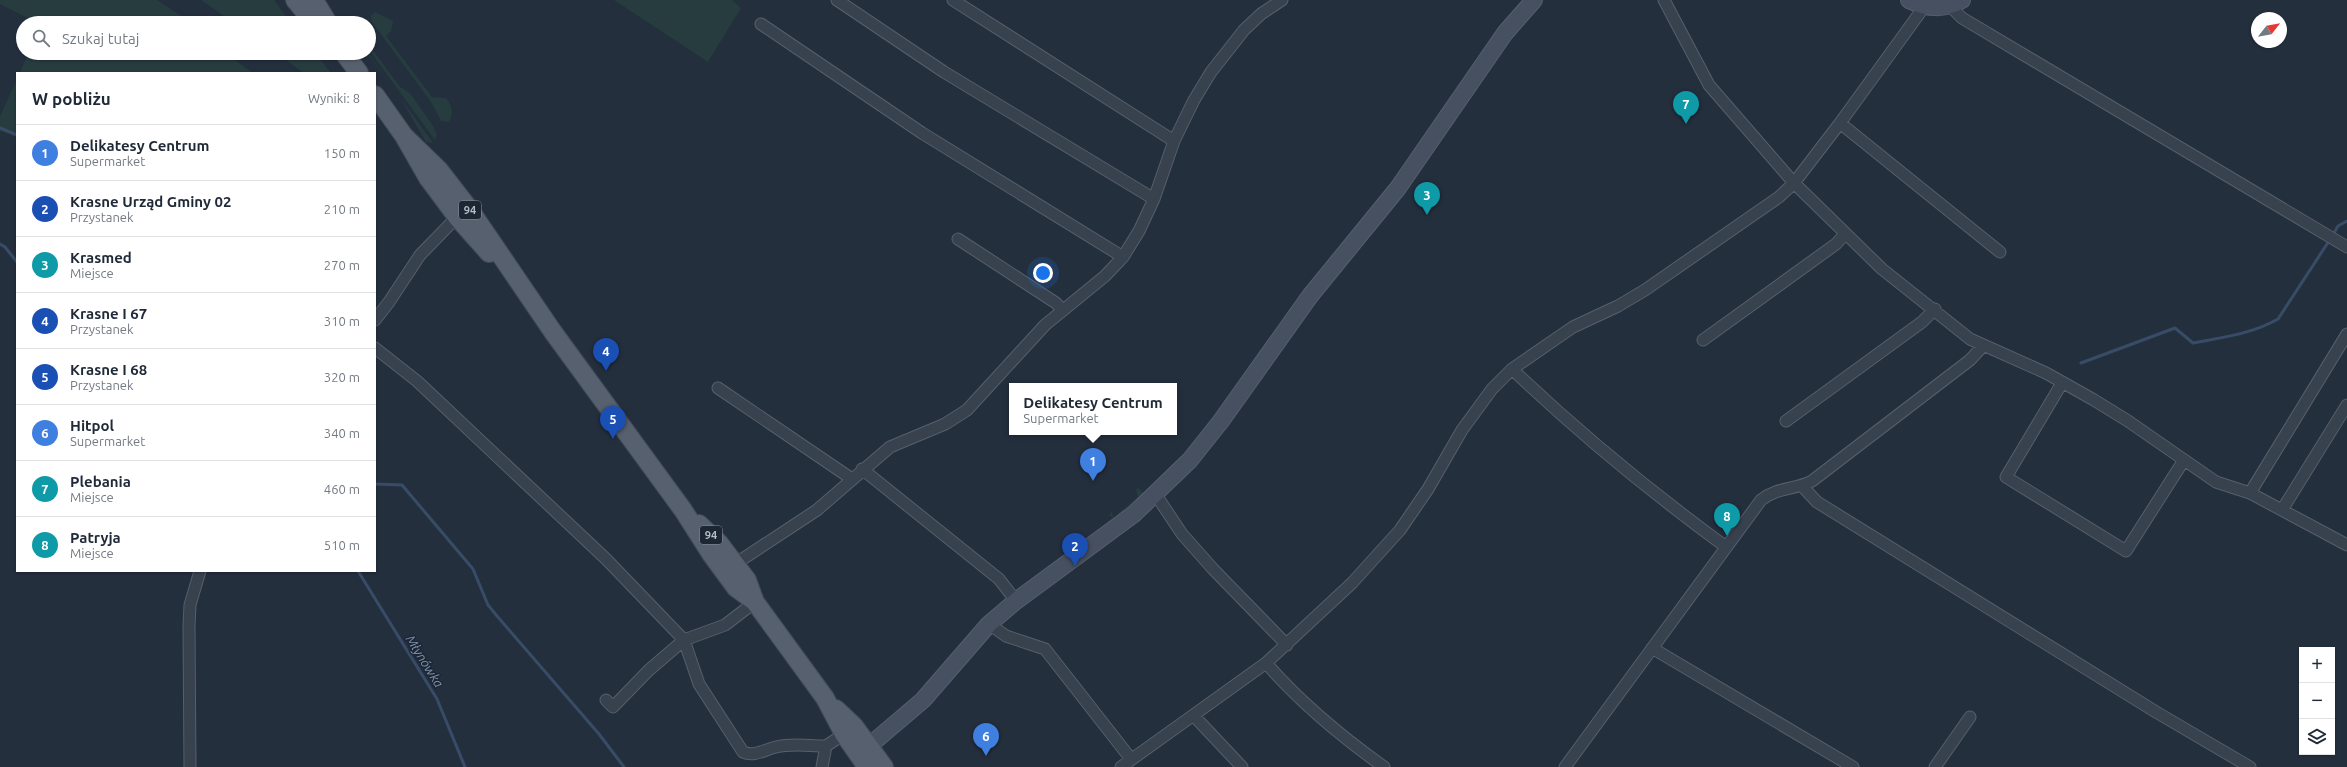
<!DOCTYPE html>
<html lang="pl">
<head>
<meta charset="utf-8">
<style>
	:root { --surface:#fff; --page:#f6f6f7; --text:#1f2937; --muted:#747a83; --line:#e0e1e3; --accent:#0f766e }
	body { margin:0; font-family:Ubuntu,sans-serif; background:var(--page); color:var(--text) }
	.controls { position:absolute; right:12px; bottom:12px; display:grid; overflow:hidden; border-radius:0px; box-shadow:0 1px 3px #0004 }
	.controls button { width:36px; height:36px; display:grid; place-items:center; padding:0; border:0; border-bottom:1px solid var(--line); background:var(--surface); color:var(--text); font:20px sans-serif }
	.compass { position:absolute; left:2251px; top:12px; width:36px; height:36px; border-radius:50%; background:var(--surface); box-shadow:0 1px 3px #0004; rotate:59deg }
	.you { position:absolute; left:1043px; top:273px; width:14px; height:14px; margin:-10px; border:3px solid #fff; border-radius:50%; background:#1a73e8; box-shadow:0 0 0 6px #1a73e833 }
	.badge { display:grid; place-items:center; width:26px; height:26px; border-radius:50%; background:var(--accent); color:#fff; font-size:13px; font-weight:700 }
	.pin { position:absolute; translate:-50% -33px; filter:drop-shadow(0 1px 2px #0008) }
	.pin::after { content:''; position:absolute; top:21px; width:14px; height:12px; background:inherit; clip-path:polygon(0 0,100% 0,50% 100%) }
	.popup { position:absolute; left:1009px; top:383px; width:168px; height:52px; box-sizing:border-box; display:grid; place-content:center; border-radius:0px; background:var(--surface); filter:drop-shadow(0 1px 3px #0005); font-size:13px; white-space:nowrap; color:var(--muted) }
	.popup b { font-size:15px; color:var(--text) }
	.popup::after { content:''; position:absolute; left:50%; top:100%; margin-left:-8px; border:8px solid transparent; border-top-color:var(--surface) }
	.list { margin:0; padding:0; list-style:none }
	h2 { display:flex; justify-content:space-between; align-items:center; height:52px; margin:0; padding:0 16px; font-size:17px }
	h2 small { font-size:13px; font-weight:400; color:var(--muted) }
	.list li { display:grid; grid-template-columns:26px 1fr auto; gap:12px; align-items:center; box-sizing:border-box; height:56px; padding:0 16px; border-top:1px solid var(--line) }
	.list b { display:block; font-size:15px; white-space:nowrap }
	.list p { margin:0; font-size:13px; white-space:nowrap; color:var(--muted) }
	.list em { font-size:13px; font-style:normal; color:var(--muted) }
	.icon { flex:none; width:22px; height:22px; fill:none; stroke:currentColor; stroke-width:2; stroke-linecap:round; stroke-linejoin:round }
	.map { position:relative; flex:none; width:2347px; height:767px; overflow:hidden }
	.search { position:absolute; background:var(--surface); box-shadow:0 1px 3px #0004; left:16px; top:16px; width:360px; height:44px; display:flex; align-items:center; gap:10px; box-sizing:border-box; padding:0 14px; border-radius:22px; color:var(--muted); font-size:15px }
	.panel { position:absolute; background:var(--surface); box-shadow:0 1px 3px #0004; left:16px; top:72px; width:360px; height:500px; border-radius:0px }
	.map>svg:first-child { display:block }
	.green { fill:#263c3f }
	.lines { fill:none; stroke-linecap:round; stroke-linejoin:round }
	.stream { stroke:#394c67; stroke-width:3 }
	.street-casing { stroke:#565f6c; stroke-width:13 }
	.secondary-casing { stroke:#565f6c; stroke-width:18 }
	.primary-casing { stroke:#414a57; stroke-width:20 }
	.street { stroke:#38414e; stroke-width:11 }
	.secondary { stroke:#465061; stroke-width:16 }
	.primary { stroke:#56606e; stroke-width:18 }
	.labels { text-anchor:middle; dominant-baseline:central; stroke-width:3; stroke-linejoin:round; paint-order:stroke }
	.shield { fill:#1d2633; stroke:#878f9c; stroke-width:1 }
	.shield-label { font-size:11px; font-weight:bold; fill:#b4bcc9 }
	.water-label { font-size:13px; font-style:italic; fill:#7c92b1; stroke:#1d2633 }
</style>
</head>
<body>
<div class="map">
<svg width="2347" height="767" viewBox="0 0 2347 767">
	<rect width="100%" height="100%" fill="#242f3e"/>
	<path class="green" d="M0 0H157L192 23H38L0 4Z
		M201 0H274L291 23H234Z
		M614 0H732L741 8 708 62Z
		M375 12 393 21 391 31 386 36 432 97 446 98C452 106 454 113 449 122L441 121 431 102 372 22 371 16Z
		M369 45 400 87 410 93 433 126 437 135 435 140 369 50Z
		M28 53H225L253 73H20Z
		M276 53H315L331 73H304Z
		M367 53H368L433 143 426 142 400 97Z
		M17 79V137L0 131V116Z
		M1139 488 1144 495 1115 520 1109 515 1112 511 1113 518 1117 517 1120 512 1138 497 1136 489Z"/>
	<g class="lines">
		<path class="stream" d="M0 128 17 135
			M2334 233 2338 226 2347 221
			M0 244 5 247 17 262
			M2081 363 2175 328 2193 343C2223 337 2252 334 2278 319L2329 241
			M375 484 402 485 473 569 488 605 497 616 599 734 624 767
			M358 571 437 699 465 767"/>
		<g class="street-casing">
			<path id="street" d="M837 0 944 72 1154 199
				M953 0 1174 141
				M1664 0 1709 85 1794 183 1882 269 1970 339 2046 373 2094 400 2128 421 2216 482 2250 493 2347 545
				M1950 6 1962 18 2347 247
				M761 24 922 133 1123 257
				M1840 123 2000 252
				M958 239 1056 303 1062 310
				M375 320 389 302 420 255 457 217
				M1703 340 1836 244 1845 234
				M375 348 417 381 606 559 684 640 725 625 755 602
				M1512 369C1579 433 1651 492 1726 547
				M2062 383 2006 477 2126 551 2184 460
				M718 388 852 479
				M1786 421 1922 322 1935 309
				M862 469 999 579 1016 601
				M1802 486 1817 502 2156 712 2250 767
				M2250 493 2347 334
				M1156 495 1182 534 1213 569 1287 645
				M2282 510 2347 405
				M733 570 735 564 817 510 890 447 945 424 967 410 1045 325 1105 276 1123 257 1139 231 1154 199 1174 141 1194 100 1211 72 1244 30 1261 14 1282 0
				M989 624 1006 636 1045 649 1131 759
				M1652 648 1853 767
				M1266 663C1300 702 1342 737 1384 767
				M606 700 613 707 649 670 684 640 699 684 743 752C754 757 764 750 776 747 792 743 809 746 826 746
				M1194 716 1242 767
				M190 767 189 626 190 605 200 571
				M822 767 826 746 844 734
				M1121 767 1266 663 1352 583 1400 530 1428 489 1462 430 1492 389 1512 369 1573 327 1618 306 1645 290 1779 197 1794 183 1840 123 1924 7
				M1565 767 1761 500C1777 487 1795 490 1812 481L1970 360 1982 347
				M1935 767 1970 717"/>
		</g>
		<g class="secondary-casing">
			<path id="secondary" d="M1909 0C1928 9 1944 10 1962 0
				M866 757 869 746 923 700 989 624 1016 601 1134 514 1190 460 1221 421 1310 296 1398 188 1505 33 1534 0"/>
		</g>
		<g class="primary-casing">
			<path id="primary" d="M295 0 314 23
				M314 0 328 23
				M344 53 359 73
				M375 95 404 136 428 178 457 217 489 253
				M404 136 439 170 470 210 553 332 683 510 711 554 736 588 754 601
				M699 524 719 543 747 580 755 602 825 698 844 734 867 767
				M836 709 854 726 884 767"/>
		</g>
		<use href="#street" class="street"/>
		<use href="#secondary" class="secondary"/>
		<use href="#primary" class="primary"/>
	</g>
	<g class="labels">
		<g class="shield">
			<rect x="459" y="201" width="22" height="18" rx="3"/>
			<rect x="700" y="526" width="22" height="18" rx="3"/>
		</g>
		<g class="shield-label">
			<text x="470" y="210">94</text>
			<text x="711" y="535">94</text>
		</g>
		<g class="water-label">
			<text transform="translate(425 661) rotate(58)">Młynówka</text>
		</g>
	</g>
</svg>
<div class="controls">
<button>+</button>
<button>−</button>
<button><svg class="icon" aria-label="layers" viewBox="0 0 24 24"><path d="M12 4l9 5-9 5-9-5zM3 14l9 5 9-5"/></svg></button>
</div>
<svg class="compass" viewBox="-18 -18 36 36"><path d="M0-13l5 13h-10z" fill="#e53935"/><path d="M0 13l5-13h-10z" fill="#747a83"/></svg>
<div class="you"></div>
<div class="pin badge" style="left:1093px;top:481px;background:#3f7fe0">1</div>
<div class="popup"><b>Delikatesy Centrum</b>Supermarket</div>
<div class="pin badge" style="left:1075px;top:566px;background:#1a4fb4">2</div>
<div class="pin badge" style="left:1427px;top:215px;background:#0f9aa8">3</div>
<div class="pin badge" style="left:606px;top:371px;background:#1a4fb4">4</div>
<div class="pin badge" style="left:613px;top:439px;background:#1a4fb4">5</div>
<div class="pin badge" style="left:986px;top:756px;background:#3f7fe0">6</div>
<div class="pin badge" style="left:1686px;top:124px;background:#0f9aa8">7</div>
<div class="pin badge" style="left:1727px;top:536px;background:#0f9aa8">8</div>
<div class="search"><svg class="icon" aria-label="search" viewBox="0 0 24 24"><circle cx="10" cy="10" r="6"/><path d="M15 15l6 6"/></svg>Szukaj tutaj</div>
<section class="panel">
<h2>W pobliżu<small>Wyniki: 8</small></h2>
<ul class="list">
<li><span class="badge" style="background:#3f7fe0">1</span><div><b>Delikatesy Centrum</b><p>Supermarket</p></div><em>150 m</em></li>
<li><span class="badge" style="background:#1a4fb4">2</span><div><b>Krasne Urząd Gminy 02</b><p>Przystanek</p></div><em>210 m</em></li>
<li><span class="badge" style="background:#0f9aa8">3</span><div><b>Krasmed</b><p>Miejsce</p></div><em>270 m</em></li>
<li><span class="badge" style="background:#1a4fb4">4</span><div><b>Krasne I 67</b><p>Przystanek</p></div><em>310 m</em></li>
<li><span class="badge" style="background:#1a4fb4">5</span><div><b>Krasne I 68</b><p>Przystanek</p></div><em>320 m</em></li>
<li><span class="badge" style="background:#3f7fe0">6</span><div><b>Hitpol</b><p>Supermarket</p></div><em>340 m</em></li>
<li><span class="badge" style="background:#0f9aa8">7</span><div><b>Plebania</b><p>Miejsce</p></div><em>460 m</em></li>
<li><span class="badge" style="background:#0f9aa8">8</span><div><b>Patryja</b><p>Miejsce</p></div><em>510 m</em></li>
</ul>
</section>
</div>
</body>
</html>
